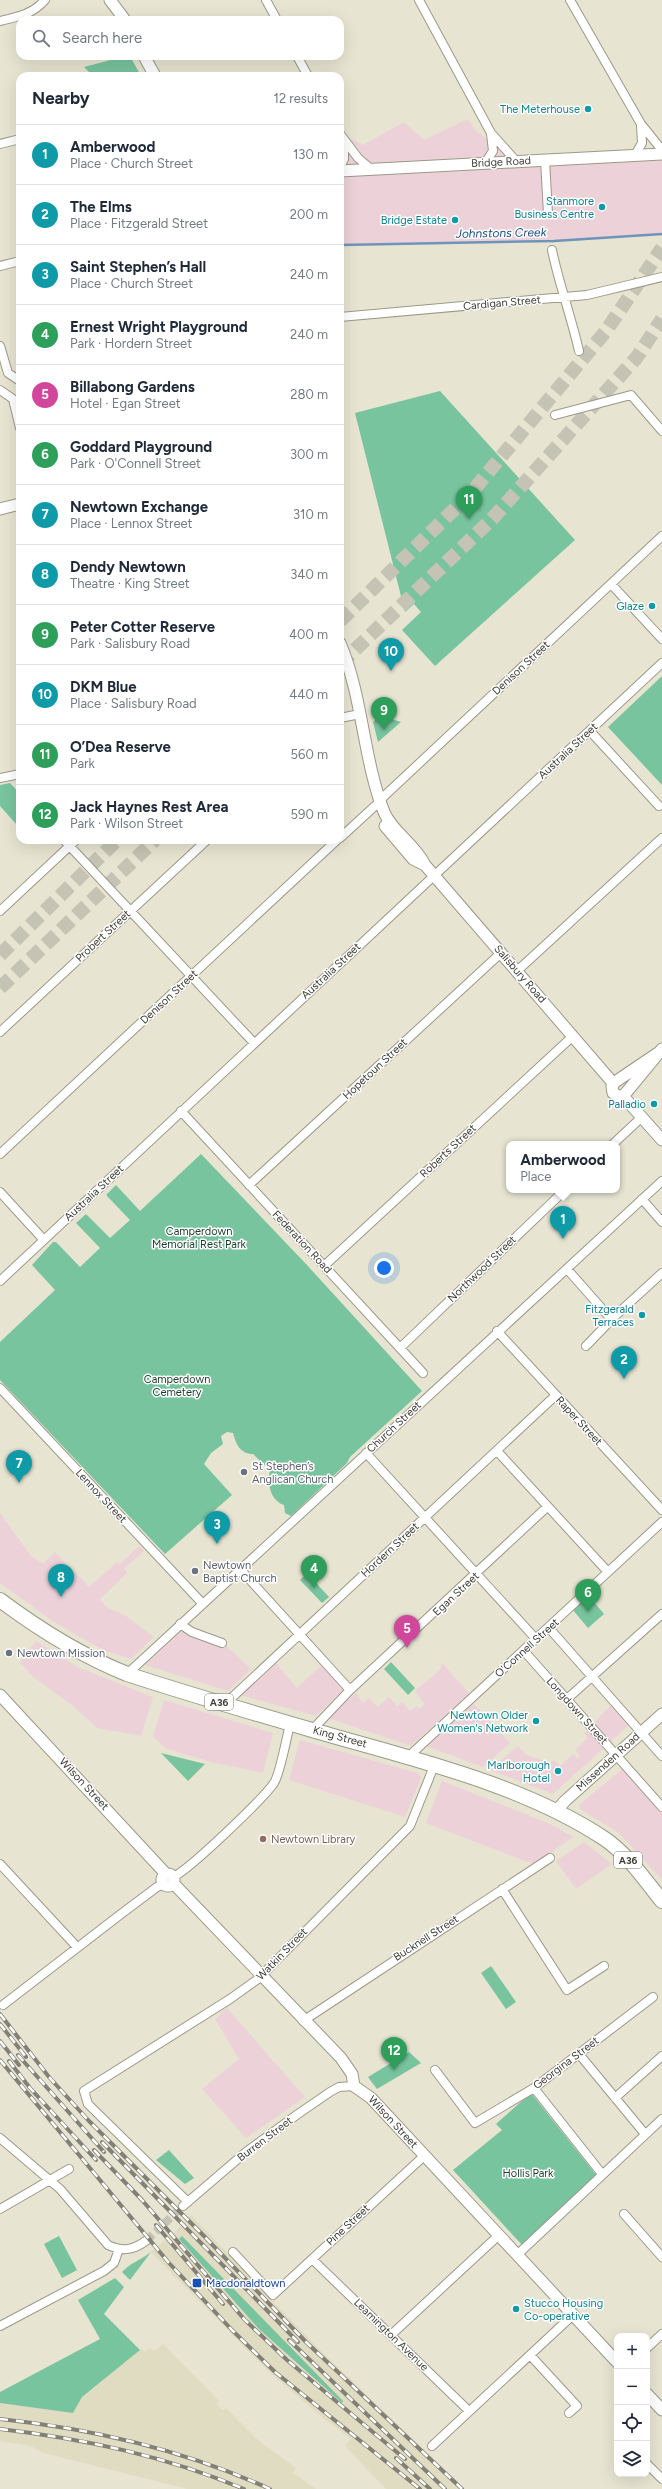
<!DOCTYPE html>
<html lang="en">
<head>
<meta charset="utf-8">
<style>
	:root { --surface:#fff; --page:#f6f6f7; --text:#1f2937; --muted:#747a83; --line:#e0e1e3; --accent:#458425 }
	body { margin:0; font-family:Figtree,sans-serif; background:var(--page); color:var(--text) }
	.controls { position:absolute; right:12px; bottom:12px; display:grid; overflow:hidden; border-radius:8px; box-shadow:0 4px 16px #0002 }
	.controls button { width:36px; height:36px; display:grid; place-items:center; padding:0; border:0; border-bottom:1px solid var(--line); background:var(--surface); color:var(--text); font:20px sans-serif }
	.you { position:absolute; left:384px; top:1268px; width:14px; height:14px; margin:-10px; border:3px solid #fff; border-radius:50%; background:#1a73e8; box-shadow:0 0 0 6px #1a73e833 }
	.badge { display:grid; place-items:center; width:26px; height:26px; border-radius:50%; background:var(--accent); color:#fff; font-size:13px; font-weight:700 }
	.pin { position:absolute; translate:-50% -33px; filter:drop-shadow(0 1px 2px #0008) }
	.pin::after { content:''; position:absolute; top:21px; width:14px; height:12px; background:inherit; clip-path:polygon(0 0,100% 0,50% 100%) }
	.popup { position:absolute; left:506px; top:1141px; width:114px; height:52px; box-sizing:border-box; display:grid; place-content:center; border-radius:8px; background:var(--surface); filter:drop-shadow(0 1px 3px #0005); font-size:13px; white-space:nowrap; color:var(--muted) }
	.popup b { font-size:15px; color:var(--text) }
	.popup::after { content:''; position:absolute; left:50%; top:100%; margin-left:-8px; border:8px solid transparent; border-top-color:var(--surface) }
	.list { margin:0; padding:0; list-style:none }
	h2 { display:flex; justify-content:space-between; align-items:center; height:52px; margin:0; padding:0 16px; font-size:17px }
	h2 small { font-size:13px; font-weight:400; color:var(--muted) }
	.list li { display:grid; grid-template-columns:26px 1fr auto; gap:12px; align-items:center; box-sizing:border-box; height:60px; padding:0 16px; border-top:1px solid var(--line) }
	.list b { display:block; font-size:15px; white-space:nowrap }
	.list p { margin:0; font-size:13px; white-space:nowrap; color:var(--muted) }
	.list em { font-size:13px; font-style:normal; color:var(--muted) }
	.icon { flex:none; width:22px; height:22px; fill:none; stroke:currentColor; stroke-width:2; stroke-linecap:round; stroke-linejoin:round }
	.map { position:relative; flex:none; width:662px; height:2489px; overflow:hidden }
	.search { position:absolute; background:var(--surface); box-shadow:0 4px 16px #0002; left:16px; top:16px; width:328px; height:44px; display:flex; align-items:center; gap:10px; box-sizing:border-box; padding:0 14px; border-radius:12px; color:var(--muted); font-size:15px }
	.panel { position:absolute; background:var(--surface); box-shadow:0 4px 16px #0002; left:16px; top:72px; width:328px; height:772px; border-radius:12px }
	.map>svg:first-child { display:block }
	.commercial { fill:#ecd2d8 }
	.built { fill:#e0dcc2 }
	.green { fill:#78c49e }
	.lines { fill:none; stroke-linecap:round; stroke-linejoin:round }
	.stream { stroke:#6f94ba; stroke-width:2.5 }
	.street-tunnel { stroke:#c5c3b3; stroke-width:8; stroke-dasharray:8 4; stroke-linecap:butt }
	.highway-tunnel { stroke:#c5c3b3; stroke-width:14; stroke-dasharray:14 7; stroke-linecap:butt }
	.street-casing { stroke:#9b9988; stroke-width:10 }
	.secondary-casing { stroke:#9b9988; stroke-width:13 }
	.highway-casing { stroke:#9b9988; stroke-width:16 }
	.street { stroke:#fff; stroke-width:8 }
	.secondary { stroke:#fff; stroke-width:11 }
	.highway { stroke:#fff; stroke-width:14 }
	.rail-casing { stroke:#838176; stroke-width:4 }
	.rail { stroke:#fff; stroke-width:2.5; stroke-dasharray:8; stroke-linecap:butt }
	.culture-dot { fill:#0f9aa8; stroke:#fff; stroke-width:1.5 }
	.worship-dot { fill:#6b7280; stroke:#fff; stroke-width:1.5 }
	.education-dot { fill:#8d6e63; stroke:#fff; stroke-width:1.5 }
	.transit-dot { fill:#1a4fb4; stroke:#fff; stroke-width:1.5 }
	.labels { text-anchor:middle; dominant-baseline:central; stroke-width:3; stroke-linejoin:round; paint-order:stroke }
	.shield { fill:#fff; stroke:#787772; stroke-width:1 }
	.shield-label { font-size:10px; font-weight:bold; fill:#3e3d36 }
	.culture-label { font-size:11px; fill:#0d838f; stroke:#fff; text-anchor:end }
	.street-label { font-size:11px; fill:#3e3d36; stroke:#fff }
	.park-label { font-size:11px; fill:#183d2c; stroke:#fff }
	.worship-label { font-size:11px; fill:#5b616d; stroke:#fff; text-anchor:start }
	.education-label { font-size:11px; fill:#785e54; stroke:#fff; text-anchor:start }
	.transit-label { font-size:11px; fill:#164399; stroke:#fff; text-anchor:start }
	.water-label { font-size:12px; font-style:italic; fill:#164d82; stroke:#fff }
</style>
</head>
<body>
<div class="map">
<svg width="662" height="2489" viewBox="0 0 662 2489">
	<rect width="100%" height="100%" fill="#e7e4d2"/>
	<path class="commercial" d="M468 119 475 130 516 161 662 153V234L554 241 340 245V133L363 145 404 122 424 140Z
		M0 1513 31 1556 43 1564 55 1552 89 1587 117 1562 120 1564 139 1546 144 1551 124 1569 127 1573 100 1599 108 1608 126 1616 154 1637 131 1659 103 1650 54 1622 0 1583Z
		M183 1630 228 1647 251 1669 228 1691 145 1665Z
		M36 1641 78 1667 153 1697 141 1736 97 1728 73 1706 32 1676 20 1662Z
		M275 1662 297 1688 321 1666 343 1690 316 1716 241 1695Z
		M442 1663 469 1693 411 1746 328 1718 356 1693 363 1703 369 1698 378 1707 389 1697 397 1706 402 1702 410 1711 416 1706 420 1709 425 1704 415 1691 440 1670Z
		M164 1700 273 1733 263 1773 211 1762 167 1749 153 1737Z
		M474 1704 510 1743 483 1767 426 1746Z
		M611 1705 629 1725 610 1742 594 1723Z
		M589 1729 605 1747 553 1794 490 1770 518 1746 526 1755 543 1760 548 1765 554 1760 560 1766 573 1754 577 1759 580 1756 575 1750 588 1738 584 1733Z
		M300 1740 418 1773 421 1778 405 1817 289 1780Z
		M623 1768 662 1813V1880L619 1833 580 1809 579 1805Z
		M442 1781 548 1823 574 1837 533 1864 426 1823Z
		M584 1842 612 1864 576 1889 556 1861Z
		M227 2008 305 2097 246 2138 202 2089 239 2059 215 2019Z"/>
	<path class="built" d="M189 2216H192L318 2348 465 2489H386L345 2446 351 2439 318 2414 265 2368 151 2252 177 2230Z
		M163 2344 219 2401 216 2404 223 2410 226 2408 258 2440 296 2468 293 2473 316 2489H187L43 2453 31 2446 0 2441V2403L73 2413 82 2397 141 2349 145 2352 149 2348 154 2351Z"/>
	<path class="green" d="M126 56H130L141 76H93L84 67Z
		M440 391 575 540 435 666 402 630 421 612 414 604 405 612 355 413Z
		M662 676V785L608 727Z
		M385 717 401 722 378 742 373 722 376 719Z
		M10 783 20 794V822L17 825 0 806V785Z
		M201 1154 306 1264 422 1391 350 1457 347 1463 291 1516 285 1513 284 1505C270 1501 267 1482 270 1470L253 1454C240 1454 236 1444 233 1433L227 1432 221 1436 223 1444 211 1453 204 1464 232 1495 165 1554 0 1380V1342L55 1290 32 1265 53 1242H56L80 1267 100 1248 76 1223 86 1214 110 1238 130 1220 106 1195 116 1185 140 1211Z
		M307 1573 329 1597 322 1603 300 1580Z
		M589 1596 604 1614 588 1628 573 1610Z
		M391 1662 415 1688 408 1695 384 1669Z
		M161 1753 205 1764 188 1781Z
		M491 1966 516 2002 506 2009 481 1973Z
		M409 2052 421 2063 377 2089 368 2077Z
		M531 2093 597 2176 523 2246 453 2170 502 2130 496 2124Z
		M169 2150 194 2178 185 2184 156 2160Z
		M59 2236 77 2270 62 2278 44 2244Z
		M182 2236 343 2401 342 2403 259 2329 179 2239Z
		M151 2252 130 2280 122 2272C130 2263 141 2260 151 2252Z
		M115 2278 124 2287 104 2314 140 2350 82 2397 73 2413 0 2403V2392L100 2339 78 2300Z"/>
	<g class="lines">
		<path class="stream" d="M340 245 554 241 662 234"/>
		<path class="street-tunnel" d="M147 2240 183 2206"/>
		<path class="highway-tunnel" d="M340 621 471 493 606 331 662 248
			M340 664 492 519 637 357 662 319
			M0 955 117 840
			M0 988 155 840"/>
		<g class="street-casing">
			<path id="street" d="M266 0 277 20
				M419 0 491 133 516 161
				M570 0 641 124 662 150
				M0 21C18 17 33 14 45 0
				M297 56 308 76
				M340 134 358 158 371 169
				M0 144 20 139
				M635 155 642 143 641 125
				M545 160 548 214
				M485 163 493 151 491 134
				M340 167 344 159V141
				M552 250C559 284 571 316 579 351
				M0 266 20 261
				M340 317 587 295 662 277
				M0 346 8 373 20 381
				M0 390 13 399 20 428
				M555 415 631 395 662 431
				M611 584 662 639
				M340 718 355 715
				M590 731 659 806
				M0 778 20 774
				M380 800 662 536
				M340 838 376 805
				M64 840 254 1043
				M0 911 76 840
				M517 971 662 838
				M0 1032 207 840
				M181 1111 423 1373
				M613 1144 642 1117
				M0 1154 337 840
				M249 1185 501 953
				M0 1192 43 1239
				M642 1199 662 1222
				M324 1266 573 1036
				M567 1269 612 1320
				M0 1281 662 663
				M497 1331 662 1510
				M586 1346 615 1316 662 1273
				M400 1348 565 1190
				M0 1388 202 1603
				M497 1451 608 1572
				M366 1453 536 1639
				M240 1569 350 1690
				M180 1624 192 1632 222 1643
				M549 1628 662 1756
				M524 1651 662 1807
				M127 1674 662 1181
				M567 1699 662 1614
				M225 1704 555 1396
				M312 1730 350 1690 547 1507
				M408 1757 662 1522
				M0 1864 77 1947
				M173 1877C189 1870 263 1799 274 1783 280 1774 287 1736 290 1724
				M502 1889 567 1990 604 1966
				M3 2005 121 1914 157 1887 165 1884
				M303 2021 550 1858
				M579 2054 645 2134
				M435 2070 475 2123 534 2088 653 1997
				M534 2088 602 2174
				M615 2098 662 2056
				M0 2138 60 2189 108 2245C123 2252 134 2250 147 2240
				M188 2202 88 2104 84 2091 230 1999 258 1979 410 1826 434 1766
				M183 2206 246 2152 298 2114 330 2092 339 2087 354 2086
				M0 2209 69 2169
				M624 2214 662 2257
				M233 2252 273 2295 424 2156
				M517 2255 662 2119
				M312 2259 469 2411
				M0 2326 104 2271 114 2263 119 2249
				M391 2335 499 2235
				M647 2348 662 2334
				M530 2355 577 2406 569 2413
				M432 2446 573 2315
				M647 2464 662 2479"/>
		</g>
		<g class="secondary-casing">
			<path id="secondary" d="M110 0 125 20
				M144 56 155 76
				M340 171 662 154
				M0 509 20 504
				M340 643C363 697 363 759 384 812 392 832 415 844 425 865L613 1083
				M385 826 413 859 425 865
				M658 1053 615 1082 612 1086 613 1093 620 1097 625 1094 662 1049
				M623 1096 662 1140
				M0 1695 166 1874
				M556 1811 565 1801 662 1714
				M162 1880a6 6 0 1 1 12 0a6 6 0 1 1-12 0Z
				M173 1883 341 2058 352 2074 354 2086 371 2098 617 2362
				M647 2394 662 2410"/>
		</g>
		<g class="highway-casing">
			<path id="highway" d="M0 1600C40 1630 80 1655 127 1674 188 1694 250 1712 312 1730 408 1758 521 1783 605 1839 628 1855 645 1880 662 1901"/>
		</g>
		<use href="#street" class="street"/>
		<use href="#secondary" class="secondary"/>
		<use href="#highway" class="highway"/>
		<g class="rail-casing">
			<path id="rail" d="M0 2014 49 2077 88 2120 203 2235 306 2342 462 2489
				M0 2024 26 2057
				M0 2041 19 2065
				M18 2055 104 2152
				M0 2060 169 2263 232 2330 275 2372 420 2489
				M9 2061 30 2088 96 2160
				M102 2142 298 2342
				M94 2150 142 2200 244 2319 287 2360 405 2459
				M156 2225 223 2304
				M289 2340 445 2489
				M0 2419C94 2429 184 2450 270 2489
				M0 2429C85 2439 165 2456 244 2489
				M396 2458 430 2489"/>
		</g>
		<use href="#rail" class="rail"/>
	</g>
	<g class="culture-dot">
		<circle cx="588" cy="109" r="4"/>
		<circle cx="602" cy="207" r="4"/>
		<circle cx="455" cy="220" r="4"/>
		<circle cx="652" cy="606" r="4"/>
		<circle cx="654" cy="1104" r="4"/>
		<circle cx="642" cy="1315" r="4"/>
		<circle cx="536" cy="1721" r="4"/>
		<circle cx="558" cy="1771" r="4"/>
		<circle cx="516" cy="2309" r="4"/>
	</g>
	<g class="worship-dot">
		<circle cx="244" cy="1472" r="4"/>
		<circle cx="195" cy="1571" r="4"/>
		<circle cx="9" cy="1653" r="4"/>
	</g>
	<circle class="education-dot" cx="263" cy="1839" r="4"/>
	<rect class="transit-dot" x="192" y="2278" width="10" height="10" rx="2"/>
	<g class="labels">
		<g class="shield">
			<rect x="205" y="1694" width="28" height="16" rx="3"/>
			<rect x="614" y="1852" width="28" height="16" rx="3"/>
		</g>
		<g class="shield-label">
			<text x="219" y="1702">A36</text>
			<text x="628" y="1860">A36</text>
		</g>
		<g class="culture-label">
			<text x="580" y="109">The Meterhouse</text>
			<text x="594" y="201">Stanmore<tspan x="594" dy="13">Business Centre</tspan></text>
			<text x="447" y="220">Bridge Estate</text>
			<text x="644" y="606">Glaze</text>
			<text x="646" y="1104">Palladio</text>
			<text x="634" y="1309">Fitzgerald<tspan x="634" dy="13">Terraces</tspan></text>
			<text x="528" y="1715">Newtown Older<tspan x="528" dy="13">Women's Network</tspan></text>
			<text x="550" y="1765">Marlborough<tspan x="550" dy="13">Hotel</tspan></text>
			<text x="524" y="2303" text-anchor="start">Stucco Housing<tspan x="524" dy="13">Co-operative</tspan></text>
		</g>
		<g class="street-label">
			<text transform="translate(501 162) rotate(-3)">Bridge Road</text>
			<text transform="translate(502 303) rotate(-5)">Cardigan Street</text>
			<text transform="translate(521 668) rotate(-43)">Denison Street</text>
			<text transform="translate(568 751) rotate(-43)">Australia Street</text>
			<text transform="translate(103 936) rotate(-43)">Probert Street</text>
			<text transform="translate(331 971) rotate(-43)">Australia Street</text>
			<text transform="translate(520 974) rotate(49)">Salisbury Road</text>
			<text transform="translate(169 997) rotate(-43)">Denison Street</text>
			<text transform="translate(375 1069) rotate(-43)">Hopetoun Street</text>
			<text transform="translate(448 1151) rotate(-43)">Roberts Street</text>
			<text transform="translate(94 1193) rotate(-43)">Australia Street</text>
			<text transform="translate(302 1242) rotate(47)">Federation Road</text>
			<text transform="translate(482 1269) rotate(-44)">Northwood Street</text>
			<text transform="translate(579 1421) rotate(47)">Raper Street</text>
			<text transform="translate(394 1427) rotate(-43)">Church Street</text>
			<text transform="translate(101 1496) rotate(47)">Lennox Street</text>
			<text transform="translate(390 1550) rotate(-43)">Hordern Street</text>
			<text transform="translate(456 1594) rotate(-43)">Egan Street</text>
			<text transform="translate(527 1648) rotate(-42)">O'Connell Street</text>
			<text transform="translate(577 1711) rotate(48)">Longdown Street</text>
			<text transform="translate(340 1737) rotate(15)">King Street</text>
			<text transform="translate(608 1762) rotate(-42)">Missenden Road</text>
			<text transform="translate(84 1784) rotate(47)">Wilson Street</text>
			<text transform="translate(426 1938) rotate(-33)">Bucknell Street</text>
			<text transform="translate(282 1954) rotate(-46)">Watkin Street</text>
			<text transform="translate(566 2063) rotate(-37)">Georgina Street</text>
			<text transform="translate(393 2122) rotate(47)">Wilson Street</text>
			<text transform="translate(265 2139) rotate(-37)">Burren Street</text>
			<text transform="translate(348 2225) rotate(-43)">Pine Street</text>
			<text transform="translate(391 2335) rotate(44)">Leamington Avenue</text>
		</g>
		<g class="park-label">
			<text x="199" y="1231">Camperdown<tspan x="199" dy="13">Memorial Rest Park</tspan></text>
			<text x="177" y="1379">Camperdown<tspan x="177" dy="13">Cemetery</tspan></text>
			<text x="528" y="2173">Hollis Park</text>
		</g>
		<g class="worship-label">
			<text x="252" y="1466">St Stephen’s<tspan x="252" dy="13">Anglican Church</tspan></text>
			<text x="203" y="1565">Newtown<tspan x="203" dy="13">Baptist Church</tspan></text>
			<text x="17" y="1653">Newtown Mission</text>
		</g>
		<g class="education-label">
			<text x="271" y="1839">Newtown Library</text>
		</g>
		<g class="transit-label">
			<text x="206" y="2283">Macdonaldtown</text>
		</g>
		<g class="water-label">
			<text transform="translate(501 233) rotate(-1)">Johnstons Creek</text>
		</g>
	</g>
</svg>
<div class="controls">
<button>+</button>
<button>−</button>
<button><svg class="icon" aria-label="locate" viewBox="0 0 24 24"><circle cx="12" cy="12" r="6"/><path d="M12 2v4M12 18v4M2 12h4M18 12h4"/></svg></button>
<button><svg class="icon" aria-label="layers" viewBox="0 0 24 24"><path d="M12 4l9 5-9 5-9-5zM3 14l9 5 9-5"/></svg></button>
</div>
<div class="you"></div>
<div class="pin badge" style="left:563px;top:1239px;background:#0f9aa8">1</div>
<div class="popup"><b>Amberwood</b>Place</div>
<div class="pin badge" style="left:624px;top:1379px;background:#0f9aa8">2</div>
<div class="pin badge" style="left:217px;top:1544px;background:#0f9aa8">3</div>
<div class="pin badge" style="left:314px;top:1588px;background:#2e9e5b">4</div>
<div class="pin badge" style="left:407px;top:1648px;background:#d1479c">5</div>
<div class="pin badge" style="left:588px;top:1612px;background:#2e9e5b">6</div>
<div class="pin badge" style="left:19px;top:1483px;background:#0f9aa8">7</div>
<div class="pin badge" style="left:61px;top:1597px;background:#0f9aa8">8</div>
<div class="pin badge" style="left:384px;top:730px;background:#2e9e5b">9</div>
<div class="pin badge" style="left:391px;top:671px;background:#0f9aa8">10</div>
<div class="pin badge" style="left:469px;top:519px;background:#2e9e5b">11</div>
<div class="pin badge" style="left:394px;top:2070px;background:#2e9e5b">12</div>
<div class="search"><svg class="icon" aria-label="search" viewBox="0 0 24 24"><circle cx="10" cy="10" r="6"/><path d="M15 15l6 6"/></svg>Search here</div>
<section class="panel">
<h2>Nearby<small>12 results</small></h2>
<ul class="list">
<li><span class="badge" style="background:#0f9aa8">1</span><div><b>Amberwood</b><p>Place · Church Street</p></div><em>130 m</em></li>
<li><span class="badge" style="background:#0f9aa8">2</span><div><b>The Elms</b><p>Place · Fitzgerald Street</p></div><em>200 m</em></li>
<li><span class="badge" style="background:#0f9aa8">3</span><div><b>Saint Stephen’s Hall</b><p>Place · Church Street</p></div><em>240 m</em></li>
<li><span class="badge" style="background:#2e9e5b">4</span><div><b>Ernest Wright Playground</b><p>Park · Hordern Street</p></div><em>240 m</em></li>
<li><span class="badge" style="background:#d1479c">5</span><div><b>Billabong Gardens</b><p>Hotel · Egan Street</p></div><em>280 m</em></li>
<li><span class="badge" style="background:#2e9e5b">6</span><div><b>Goddard Playground</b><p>Park · O'Connell Street</p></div><em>300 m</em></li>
<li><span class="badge" style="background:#0f9aa8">7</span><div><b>Newtown Exchange</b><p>Place · Lennox Street</p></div><em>310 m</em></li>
<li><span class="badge" style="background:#0f9aa8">8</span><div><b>Dendy Newtown</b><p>Theatre · King Street</p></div><em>340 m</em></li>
<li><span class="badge" style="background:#2e9e5b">9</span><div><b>Peter Cotter Reserve</b><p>Park · Salisbury Road</p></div><em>400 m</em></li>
<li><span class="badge" style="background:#0f9aa8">10</span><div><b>DKM Blue</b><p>Place · Salisbury Road</p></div><em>440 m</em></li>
<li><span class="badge" style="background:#2e9e5b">11</span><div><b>O’Dea Reserve</b><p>Park</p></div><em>560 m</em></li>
<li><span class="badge" style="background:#2e9e5b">12</span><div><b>Jack Haynes Rest Area</b><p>Park · Wilson Street</p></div><em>590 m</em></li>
</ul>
</section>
</div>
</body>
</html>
